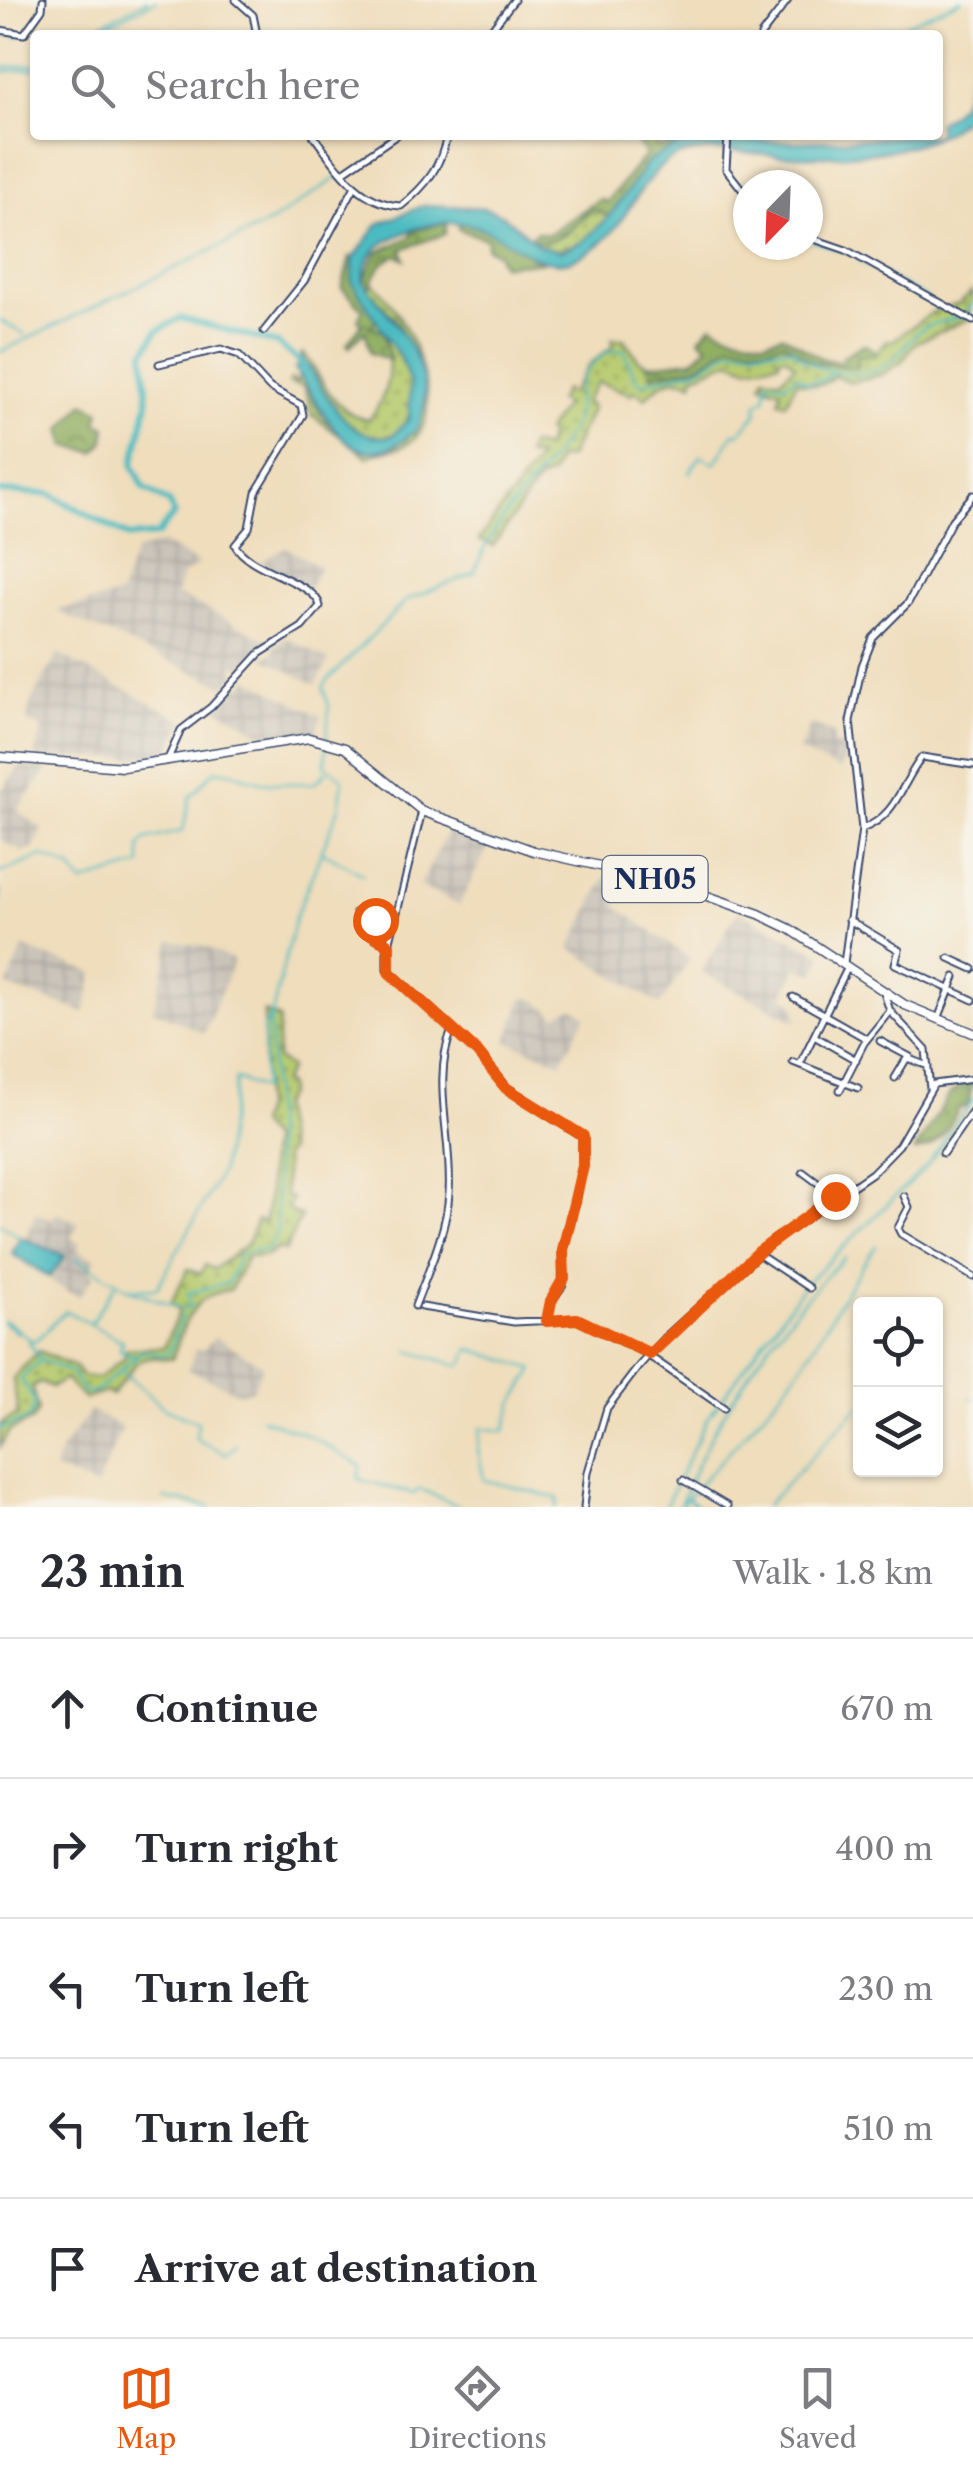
<!DOCTYPE html>
<html lang="en">
<head>
<meta charset="utf-8">
<style>
	:root { --surface:#fff; --page:#f2f2f3; --text:#2b2b33; --muted:#7c7c81; --line:#e1e1e2; --accent:#ea580c }
	body { margin:0; font-family:"Libre Caslon Text",serif; background:var(--page); color:var(--text) }
	.controls { position:absolute; right:30px; bottom:30px; display:grid; overflow:hidden; border-radius:10px; box-shadow:0 2px 8px #0004 }
	.controls button { width:90px; height:90px; display:grid; place-items:center; padding:0; border:0; border-bottom:2px solid var(--line); background:var(--surface); color:var(--text); font:50px sans-serif }
	.compass { position:absolute; left:733px; top:170px; width:90px; height:90px; border-radius:50%; background:var(--surface); box-shadow:0 2px 8px #0004; rotate:203deg }
	.stop { position:absolute; width:30px; height:30px; margin:-22px; border:8px solid #ea580c; border-radius:50%; background:#fff }
	.stop.end { background:#ea580c; border-color:#fff; box-shadow:0 2px 10px #0008 }
	.list { margin:0; padding:0; list-style:none }
	h2 { display:flex; justify-content:space-between; align-items:center; height:130px; margin:0; padding:0 40px; font-size:42px }
	h2 small { font-size:32px; font-weight:400; color:var(--muted) }
	.list li { display:grid; grid-template-columns:65px 1fr auto; gap:30px; align-items:center; box-sizing:border-box; height:140px; padding:0 40px; border-top:2px solid var(--line) }
	.list b { display:block; font-size:38px; white-space:nowrap }
	.list em { font-size:32px; font-style:normal; color:var(--muted) }
	.icon { flex:none; width:55px; height:55px; fill:none; stroke:currentColor; stroke-width:2; stroke-linecap:round; stroke-linejoin:round }
	.map { position:relative; flex:none; width:973px; height:1507px; overflow:hidden }
	.search { position:absolute; background:var(--surface); box-shadow:0 2px 8px #0004; left:30px; right:30px; top:30px; height:110px; display:flex; align-items:center; gap:25px; box-sizing:border-box; padding:0 35px; border-radius:10px; color:var(--muted); font-size:38px }
	.sheet { height:830px; background:var(--surface) }
	nav { display:flex; justify-content:space-around; align-items:center; box-sizing:border-box; height:140px; border-top:2px solid var(--line); background:var(--surface); font-size:28px; color:var(--muted) }
	nav a { display:grid; justify-items:center; gap:5px }
	nav .on { color:var(--accent) }
	.map>svg:first-child { display:block }
	.industrial { fill:url(#industrial-grid) }
	.grass { fill:url(#grass-dots); stroke:#697d66; stroke-width:2.5 }
	.forest { fill:url(#forest-crowns); stroke:#566f60; stroke-width:2.5 }
	.water { fill:#4cbbc1; stroke:#347590; stroke-width:2.5 }
	.lines { fill:none; stroke-linecap:round; stroke-linejoin:round }
	.stream { stroke:#4cbbc1; stroke-width:2.5 }
	.river { stroke:#4cbbc1; stroke-width:6 }
	.minor-casing { stroke:#3b496c; stroke-width:9 }
	.major-casing { stroke:#3b496c; stroke-width:11 }
	.minor { stroke:#fff; stroke-width:5 }
	.major { stroke:#fff; stroke-width:8 }
	.route { stroke:#ea580c; stroke-width:12 }
	.labels { text-anchor:middle; dominant-baseline:central; stroke-width:9; stroke-linejoin:round; paint-order:stroke }
	.shield { fill:#f7f3e8; stroke:#5d6a87; stroke-width:2.5 }
	.shield-label { font-size:28px; font-weight:bold; fill:#1b2f5e }
</style>
</head>
<body>
<div class="map">
<svg width="973" height="1507" viewBox="0 0 973 1507">
	<defs>
		<pattern id="industrial-grid" width="8" height="8" patternUnits="userSpaceOnUse" patternTransform="scale(2.5)"><rect width="8" height="8" fill="#c9c3b8"/><path d="M0 4h8M4 0v8" fill="none" stroke="#aca8a1"/></pattern>
		<pattern id="grass-dots" width="8" height="8" patternUnits="userSpaceOnUse" patternTransform="scale(2.5)"><rect width="8" height="8" fill="#b7cb6f"/><path d="M2 2h.1M6 6h.1" fill="none" stroke="#94a55e" stroke-width="1.8" stroke-linecap="round"/></pattern>
		<pattern id="forest-crowns" width="20" height="18" patternUnits="userSpaceOnUse" patternTransform="scale(2.5)"><rect width="20" height="18" fill="#91af62"/><path d="M2 6a3 3 0 1 1 6 0M12 15a3 3 0 1 1 6 0" fill="none" stroke="#768f54"/></pattern>
	</defs>
	<rect width="100%" height="100%" fill="#f7f3e8"/>
	<filter id="ink" filterUnits="userSpaceOnUse"><feTurbulence type="fractalNoise" baseFrequency=".01" numOctaves="2"/><feDisplacementMap in="SourceGraphic" scale="20" xChannelSelector="R" yChannelSelector="G"/><feConvolveMatrix kernelMatrix="1 2 1 2 8 2 1 2 1" color-interpolation-filters="sRGB"/></filter>
	<filter id="wash" filterUnits="userSpaceOnUse"><feTurbulence type="fractalNoise" baseFrequency=".0048" numOctaves="4" result="noise"/><feDisplacementMap in="SourceGraphic" scale="40" xChannelSelector="R" yChannelSelector="G"/><feGaussianBlur stdDeviation="2.25" result="paint"/><feColorMatrix in="noise" values="0 0 0 0 0 0 0 0 0 0 0 0 0 0 0 0 0 1.4 0 .05"/><feComposite in="paint" operator="in"/></filter>
	<g filter="url(#wash)">
		<rect width="100%" height="100%" fill="#efddbb"/>
		<path class="industrial" d="M162 543 199 564 182 575 176 594 269 641 242 668 236 665 233 670 237 674 225 686 56 611 120 595 135 552Z
			M285 547 320 567 309 588 259 563Z
			M287 638 329 660 316 685 262 657 275 653 274 647Z
			M58 654 185 721 164 758H35L42 729 27 721 31 701Z
			M248 678 321 716 316 733 276 732 272 739 214 706 232 685 238 689Z
			M811 724 836 735 833 743 848 751 840 770 799 751Z
			M20 766 48 770 17 810 42 829 34 849 23 851 0 840V792Z
			M450 826 491 841 459 905 420 886Z
			M606 876 627 882 616 906 690 959 660 1005 570 948Z
			M738 911 823 955 815 974 796 967 783 996 795 1004 798 1022 701 972Z
			M171 941 201 945 234 961 204 1033 153 1010Z
			M23 948 94 973 85 1012 7 987Z
			M523 998 534 999 557 1016 573 1007 586 1016 561 1062 507 1041Z
			M36 1213 52 1219 57 1213 79 1223 71 1238 80 1243 77 1250 96 1259 89 1273 95 1274 79 1297 51 1282 65 1256 25 1239Z
			M215 1337 263 1365 253 1390 239 1393 189 1370 195 1350H203Z
			M90 1411 122 1427 96 1487 54 1469 61 1450Z"/>
		<path class="grass" d="M593 209 609 217 582 242 552 252 534 242 565 235Z
			M372 283C402 305 448 401 417 436 403 452 385 448 368 457L312 415 304 387 289 383 291 379 297 383 299 375 323 418 354 445 406 440 423 377 398 323 368 289Z
			M973 291 969 319 915 343 901 362 881 375 851 382 834 376C823 388 812 386 797 381L786 403 779 401 781 390 762 384 765 376 781 379 795 365 786 356 779 357V362L747 367 730 360 694 376 693 383C673 373 659 384 645 398L635 391 631 394 598 382 585 401 592 408 569 458 558 459 551 475 538 480 493 546 479 540 538 459 526 455 531 445 545 449 550 435 546 431 565 405 558 401 564 390 570 394 589 365 614 345 612 339H624L639 360 649 365 652 375 699 366 731 344 767 348 783 342 814 363 857 368V357L875 355 887 340 892 341 933 312 959 304Z
			M378 317C398 349 426 394 402 430 353 460 325 387 301 356L302 353 307 357C323 382 337 415 369 420 390 392 393 366 384 333L371 326Z
			M264 1012 279 1019 277 1059 290 1068 282 1083 287 1084 288 1093 280 1106 288 1151 284 1156 285 1197 292 1198 288 1210 301 1216 285 1251 278 1248 267 1256 247 1257 230 1290C190 1294 184 1326 172 1359L147 1357 137 1362 112 1395 106 1392 85 1399 65 1379 52 1387 40 1382 32 1387 38 1411 32 1420 9 1431 0 1447V1424L18 1414 13 1378 39 1351 75 1367 82 1376 99 1378 125 1357 126 1349 164 1347 179 1311 171 1303 188 1269 200 1274 205 1265 214 1269 247 1244 257 1220 264 1222C272 1199 265 1169 271 1141L258 1124 263 1109Z"/>
		<path class="forest" d="M644 135H653L659 148 692 135 706 138C643 151 646 177 609 217L593 209C575 223 554 251 530 238L536 232 548 234 600 199 607 202 646 154 636 142Z
			M460 221 489 229 541 262 502 265 497 253 487 248V239L458 229Z
			M447 222 445 234 402 249 405 259 396 255 381 265 368 289 363 282 376 253 411 237 412 231Z
			M350 257 354 258 352 269 378 317 371 326 384 332 390 360 371 353 365 331 349 347 347 344 362 324 358 319 363 309 342 288Z
			M712 325C731 336 745 336 765 341L782 335C807 346 813 361 842 362L843 356 864 344 876 351V355L858 357 857 368 814 363 783 342 767 348 731 344 699 366 651 375 649 365 693 360 708 346 700 338Z
			M84 403 100 411 97 423 106 427 104 441 95 452 66 446 62 429Z
			M973 1081 968 1105 958 1109C951 1126 936 1150 915 1151L951 1092Z"/>
		<path class="water" d="M973 57C973 69 973 92 973 103 951 155 845 157 793 156 758 156 705 142 672 159 634 179 626 242 572 260 519 278 495 193 402 234 375 245 366 254 363 282 395 323 444 372 417 429 351 490 327 411 295 370L301 356C325 387 345 445 392 436L409 419 410 384 401 359 352 282 354 258 378 224 425 205 485 208 503 215 540 246 561 251 582 242 609 217 649 161 684 142 706 138 797 142 938 135V122C968 107 966 88 973 57Z
			M20 1237 65 1256 50 1277 12 1254Z"/>
		<g class="lines">
			<path class="stream" d="M0 32 19 37 31 31
				M81 35 147 0
				M88 35 156 0
				M828 35 902 26 961 0
				M0 68 35 65
				M0 72 35 69
				M813 241 843 251
				M858 260 930 300
				M966 312 973 304
				M0 320 24 334
				M0 352 271 222 341 175
				M689 473 701 456 715 464 734 433 739 434 757 413V403L765 399 768 381 785 384 797 376 808 383 826 379 831 371
				M321 851 363 875
				M0 873 43 856 71 868 82 883 141 865 140 847 145 840 183 831 190 797 214 771C233 769 245 779 263 782 280 785 298 783 315 783L326 772
				M0 890V908
				M0 1224 20 1237
				M75 1258 128 1289 181 1308
				M806 1283 926 1167 973 1100
				M128 1289 157 1288 221 1172 236 1079 263 1089 264 1027 271 1015
				M183 1310 191 1306 188 1293 228 1283 239 1256 254 1250 268 1251 277 1232 270 1022 295 918 339 808 343 779 325 765 329 706 323 688 327 681 407 600 474 573C498 507 538 486 570 431 590 397 559 386 609 351L624 350 636 380 641 383 698 369 732 349H793C810 372 863 383 888 364 904 353 909 334 928 326 938 322 949 321 959 317
				M3 1321 17 1333
				M6 1321 34 1342 66 1311 122 1341 120 1350 134 1356
				M90 1324 115 1285
				M28 1341 40 1358
				M409 1351 461 1366 470 1349 534 1369 513 1404 505 1431 481 1428 478 1450 484 1480 558 1498 557 1507
				M123 1372 164 1408 198 1422 196 1439 226 1454 236 1445
				M971 1398 973 1399
				M261 1418 308 1435 361 1466 358 1479 414 1494 420 1489 460 1507
				M0 1429 30 1418 35 1402 21 1379 41 1360 72 1373 85 1393 96 1392 142 1351 165 1355 170 1351 182 1315
				M164 1498 211 1507
				M688 1499 699 1507
				M680 1506C710 1422 779 1320 844 1258
				M665 1507 707 1419 803 1287
				M679 1507C713 1468 750 1430 783 1390 819 1346 841 1292 876 1246
				M765 1507 860 1405"/>
			<path class="river" d="M0 492 50 494 129 537 157 535 174 514 169 503 144 488 133 465 148 402 144 353 157 331 180 318 278 344 304 366"/>
		</g>
	</g>
	<g filter="url(#ink)">
		<g class="lines">
			<g class="minor-casing">
				<path id="minor" d="M236 0 253 15 257 35
					M0 30 24 34 42 9 43 0
					M487 35 514 0
					M761 35 788 0
					M313 135C336 166 359 204 401 206 426 186 441 167 447 135
					M728 135 726 169 748 197
					M343 172 397 135
					M808 237 846 250 973 321
					M264 331 304 281 354 188
					M159 364 221 349 239 355 270 388 301 405 303 415 256 492 249 528 235 545C250 572 315 581 320 606L302 627 259 654 211 707 181 730 167 761
					M422 811 387 953V969L477 1052 507 1088 583 1137V1166L563 1250V1285L551 1301 547 1321
					M862 829C897 816 901 784 922 757L973 765
					M356 912 375 920 371 935 389 945
					M849 920 899 950 895 964 973 1000
					M949 958 973 969
					M844 963 862 829 850 721 862 666 873 638 908 603 952 520 973 495
					M883 990 890 1011 926 1050 930 1089
					M793 997 867 1039
					M938 1019 955 977
					M816 1037 856 1060
					M880 1041 910 1057
					M793 1062 858 1088
					M800 1064 848 967
					M895 1078 907 1058 928 1066
					M840 1090 864 1043 890 1011
					M943 1153 973 1110
					M803 1172 835 1196
					M904 1196 909 1207 898 1228 901 1234 973 1277
					M758 1254 809 1288
					M415 1306C428 1272 447 1230 449 1193 453 1141 431 1080 452 1030
					M422 1307 514 1322 577 1319 650 1355
					M649 1356 724 1408
					M683 1480 727 1506
					M584 1507 588 1472 607 1408 639 1366 665 1337 774 1240 872 1173 899 1145 934 1084 973 1079"/>
			</g>
			<g class="major-casing">
				<path id="major" d="M0 757 123 767 309 738 345 748 422 811 534 851 661 880 759 914 790 929 905 1005 973 1033"/>
			</g>
			<use href="#minor" class="minor"/>
			<use href="#major" class="major"/>
		</g>
	</g>
	<g class="lines" filter="url(#ink)">
		<path class="route" d="M375 920 371 934 389 945V972L477 1052 506 1088 583 1136V1166L563 1250 564 1278 551 1301 547 1321 577 1319 650 1354 760 1251 835 1196"/>
	</g>
	<g class="labels">
		<rect class="shield" x="602.5" y="856" width="105" height="46" rx="8"/>
		<g class="shield-label">
			<text x="655" y="879">NH05</text>
		</g>
	</g>
</svg>
<div class="controls">
<button><svg class="icon" aria-label="locate" viewBox="0 0 24 24"><circle cx="12" cy="12" r="6"/><path d="M12 2v4M12 18v4M2 12h4M18 12h4"/></svg></button>
<button><svg class="icon" aria-label="layers" viewBox="0 0 24 24"><path d="M12 4l9 5-9 5-9-5zM3 14l9 5 9-5"/></svg></button>
</div>
<svg class="compass" viewBox="-18 -18 36 36"><path d="M0-13l5 13h-10z" fill="#e53935"/><path d="M0 13l5-13h-10z" fill="#7c7c81"/></svg>
<div class="stop" style="left:375px;top:920px"></div>
<div class="stop end" style="left:835px;top:1196px"></div>
<div class="search"><svg class="icon" aria-label="search" viewBox="0 0 24 24"><circle cx="10" cy="10" r="6"/><path d="M15 15l6 6"/></svg>Search here</div>
</div>
<section class="sheet">
<h2>23 min<small>Walk · 1.8 km</small></h2>
<ul class="list">
<li><svg class="icon" aria-label="ahead" viewBox="0 0 24 24"><path d="M12 20V5M6 11l6-6 6 6"/></svg><div><b>Continue</b></div><em>670 m</em></li>
<li><svg class="icon" aria-label="right" viewBox="0 0 24 24"><path d="M7 20v-9h11M14 6l5 5-5 5"/></svg><div><b>Turn right</b></div><em>400 m</em></li>
<li><svg class="icon" aria-label="left" viewBox="0 0 24 24"><path d="M17 20v-9H6M10 6l-5 5 5 5"/></svg><div><b>Turn left</b></div><em>230 m</em></li>
<li><svg class="icon" aria-label="left" viewBox="0 0 24 24"><path d="M17 20v-9H6M10 6l-5 5 5 5"/></svg><div><b>Turn left</b></div><em>510 m</em></li>
<li><svg class="icon" aria-label="arrive" viewBox="0 0 24 24"><path d="M6 21V4h12l-3 4 3 4H6"/></svg><div><b>Arrive at destination</b></div></li>
</ul>
</section>
<nav>
<a class="on"><svg class="icon" aria-label="map" viewBox="0 0 24 24"><path d="M3 6l6-2 6 2 6-2v14l-6 2-6-2-6 2zM9 4v14M15 6v14"/></svg>Map</a>
<a><svg class="icon" aria-label="directions" viewBox="0 0 24 24"><path d="M12 3l9 9-9 9-9-9zM9 14v-3h6M13 9l2 2-2 2"/></svg>Directions</a>
<a><svg class="icon" aria-label="saved" viewBox="0 0 24 24"><path d="M7 4h10v16l-5-4-5 4z"/></svg>Saved</a>
</nav>
</body>
</html>
